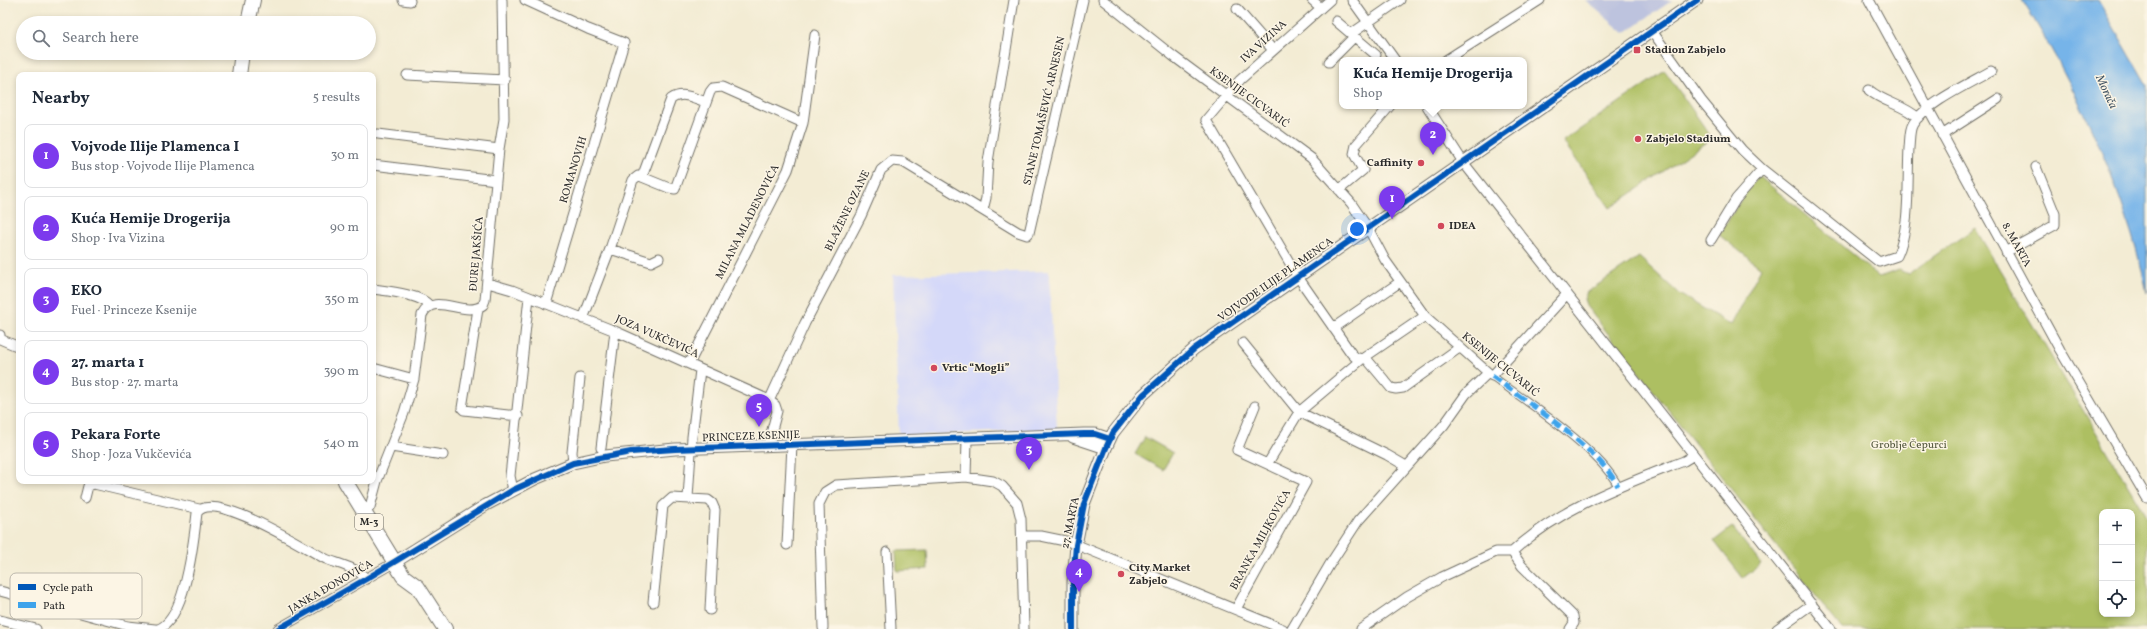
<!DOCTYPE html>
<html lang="en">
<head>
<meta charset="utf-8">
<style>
	:root { --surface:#fff; --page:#f6f6f7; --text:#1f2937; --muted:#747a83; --line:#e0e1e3; --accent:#7c3aed }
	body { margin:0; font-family:Vollkorn,serif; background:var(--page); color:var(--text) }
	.controls { position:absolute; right:12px; bottom:12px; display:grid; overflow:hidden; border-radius:8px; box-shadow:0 2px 6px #0003 }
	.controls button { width:36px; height:36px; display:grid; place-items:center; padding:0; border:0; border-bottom:1px solid var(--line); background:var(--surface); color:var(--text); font:20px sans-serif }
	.you { position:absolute; left:1357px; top:229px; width:14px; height:14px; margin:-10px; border:3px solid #fff; border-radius:50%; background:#1a73e8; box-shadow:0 0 0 6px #1a73e833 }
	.badge { display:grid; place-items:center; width:26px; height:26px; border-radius:50%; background:var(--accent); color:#fff; font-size:13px; font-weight:700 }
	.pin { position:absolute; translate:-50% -33px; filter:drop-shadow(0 1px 2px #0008) }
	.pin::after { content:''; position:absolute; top:21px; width:14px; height:12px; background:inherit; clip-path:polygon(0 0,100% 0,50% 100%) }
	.popup { position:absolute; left:1339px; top:57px; width:188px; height:52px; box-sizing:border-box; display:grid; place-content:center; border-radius:8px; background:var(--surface); filter:drop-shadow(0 1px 3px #0005); font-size:13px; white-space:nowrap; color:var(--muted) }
	.popup b { font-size:15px; color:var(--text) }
	.popup::after { content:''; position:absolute; left:50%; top:100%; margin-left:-8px; border:8px solid transparent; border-top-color:var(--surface) }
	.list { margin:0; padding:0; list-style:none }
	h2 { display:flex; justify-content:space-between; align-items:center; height:52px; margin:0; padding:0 16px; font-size:17px }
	h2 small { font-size:13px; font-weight:400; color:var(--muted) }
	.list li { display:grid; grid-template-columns:26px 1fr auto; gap:12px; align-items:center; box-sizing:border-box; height:64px; margin:0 8px 8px; padding:0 8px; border:1px solid var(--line); border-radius:8px }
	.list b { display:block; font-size:15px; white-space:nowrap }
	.list p { margin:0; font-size:13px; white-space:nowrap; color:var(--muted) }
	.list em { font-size:13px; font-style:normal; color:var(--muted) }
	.icon { flex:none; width:22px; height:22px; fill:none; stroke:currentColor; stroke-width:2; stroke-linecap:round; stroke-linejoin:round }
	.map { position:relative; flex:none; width:2147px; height:629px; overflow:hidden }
	.search { position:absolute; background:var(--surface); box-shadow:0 2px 6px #0003; left:16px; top:16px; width:360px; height:44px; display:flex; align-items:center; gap:10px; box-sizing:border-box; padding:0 14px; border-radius:22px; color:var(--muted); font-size:15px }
	.panel { position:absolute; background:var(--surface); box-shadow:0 2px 6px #0003; left:16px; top:72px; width:360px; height:412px; border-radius:8px }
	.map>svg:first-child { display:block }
	.built { fill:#d4d8f9 }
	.industrial { fill:#bdc3de }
	.green { fill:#adbf62; stroke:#6c7546; fill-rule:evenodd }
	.water { fill:#76b4e9; stroke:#50708a }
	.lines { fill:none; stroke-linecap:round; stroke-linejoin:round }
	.pedestrian-casing { stroke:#716f66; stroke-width:9 }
	.minor-casing { stroke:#716f66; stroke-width:11 }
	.tertiary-casing { stroke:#716f66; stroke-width:13 }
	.primary-casing { stroke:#716f66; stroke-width:16 }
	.pedestrian { stroke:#fff; stroke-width:7 }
	.minor { stroke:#fff; stroke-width:9 }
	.tertiary { stroke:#fff; stroke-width:11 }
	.primary { stroke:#fff; stroke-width:14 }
	.quiet { stroke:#3ea3eb; stroke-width:5; stroke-dasharray:10 5; stroke-linecap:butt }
	.cycleway-casing { stroke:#fcf5e5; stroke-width:8 }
	.cycleway { stroke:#0057b8; stroke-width:6 }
	.poi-dot { fill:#d1495b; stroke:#fcf5e5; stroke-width:1.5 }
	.labels { text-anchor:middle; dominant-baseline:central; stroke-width:3; stroke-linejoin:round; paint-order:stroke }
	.shield { fill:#fcf5e5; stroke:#6a6863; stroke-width:1 }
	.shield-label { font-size:10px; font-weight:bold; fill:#2b2b2b }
	.street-label { font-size:11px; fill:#2b2b2b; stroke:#fcf5e5 }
	.poi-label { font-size:11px; font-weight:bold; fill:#2b2b2b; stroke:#fcf5e5; text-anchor:start }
	.park-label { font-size:11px; fill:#52573c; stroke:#fcf5e5 }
	.water-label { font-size:12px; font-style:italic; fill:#425464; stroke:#fcf5e5 }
	.key { fill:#fcf5e5; stroke:#bdb8ad; stroke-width:1 }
	.key-label { font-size:11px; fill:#2b2b2b }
</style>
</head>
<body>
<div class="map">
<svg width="2147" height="629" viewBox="0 0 2147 629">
	<rect width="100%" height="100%" fill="#fcf5e5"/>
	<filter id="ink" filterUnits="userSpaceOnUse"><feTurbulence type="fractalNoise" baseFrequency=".025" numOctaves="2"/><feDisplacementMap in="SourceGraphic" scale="8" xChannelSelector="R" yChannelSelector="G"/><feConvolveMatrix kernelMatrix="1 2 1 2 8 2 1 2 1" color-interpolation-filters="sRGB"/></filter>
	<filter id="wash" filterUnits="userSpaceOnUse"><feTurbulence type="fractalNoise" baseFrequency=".012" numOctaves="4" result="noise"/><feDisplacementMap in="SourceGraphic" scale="16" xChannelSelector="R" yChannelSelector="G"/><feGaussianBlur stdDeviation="0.9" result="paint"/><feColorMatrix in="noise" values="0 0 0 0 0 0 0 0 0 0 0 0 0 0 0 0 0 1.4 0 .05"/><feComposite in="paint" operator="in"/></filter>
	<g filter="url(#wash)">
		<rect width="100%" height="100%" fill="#f3ecd4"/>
		<path class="built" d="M1049 271 1057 429 899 436 893 275Z"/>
		<path class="industrial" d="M1585 0H1673L1624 33Z"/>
		<path class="green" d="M1665 71 1712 138 1610 208 1563 141Z
			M1759 176 1879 277 1899 270 1908 274 1975 228 2147 518V629H1842L1586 306 1584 299 1587 292 1639 257 1679 294 1731 325 1761 268 1719 235 1744 195ZM2102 512H2132V614H2102Z
			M1145 437 1173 453 1163 470 1135 454Z
			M1732 527 1761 564 1743 578 1714 541Z
			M927 550 928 569 897 571 896 551Z"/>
		<path class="water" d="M2022 0H2098L2147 85V293C2126 193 2076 85 2022 0Z"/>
	</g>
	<g filter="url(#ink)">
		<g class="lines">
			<g class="pedestrian-casing">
				<path id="pedestrian" d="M1492 376C1528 403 1598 448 1618 486"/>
			</g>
			<g class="minor-casing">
				<path id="minor" d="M403 0 410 1
					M525 0 588 29 624 43 546 304
					M1103 0 1173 56 1311 158 1351 203 1368 228 1385 260 1425 316 1492 376 1567 294
					M1312 0 1321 8
					M1330 0 1240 80 1206 120 1298 277 1351 353 1355 357 1362 359
					M1352 0 1395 60
					M1869 0 2060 350 2147 498
					M1237 9 1273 50
					M1336 21 1376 55
					M1652 31 1701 100 1742 150 1762 169 1879 262 1897 256C1911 226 1907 182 1909 148 1910 140 1909 130 1913 124 1925 104 1970 83 1991 71
					M1351 34 1400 0
					M1446 60 1540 0
					M1329 62 1354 37
					M407 75 505 80
					M1869 90C1884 103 1903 104 1918 118
					M1427 106 1463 162 1831 629
					M378 134 499 149
					M1942 135 1998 99
					M373 165 496 180
					M642 177 671 99C683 91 693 98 706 102
					M1339 190 1363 170 1354 154 1356 145 1390 106
					M983 210 986 198 988 162 1014 0
					M1711 240 1736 199 1762 169
					M610 249 651 262 659 258
					M2006 252 2055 225V214L2036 167
					M488 283 512 290 615 331 767 399 775 405 777 411 768 445
					M373 289C387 291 420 294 429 305
					M478 309 462 408 464 410 518 416
					M583 319 610 249 633 180 638 176 642 177 669 188 675 189 710 92 713 88 722 87 803 123
					M1333 328 1400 282
					M0 335V339L19 347
					M1243 343 1299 412 1387 455 1406 466
					M1365 357 1391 388 1396 389 1403 388 1459 348
					M689 364 788 170 803 123 815 35
					M373 368 414 379
					M769 401 805 323 861 216 881 170 892 161 903 162 1018 232 1027 235 1029 233 1083 0
					M391 447 443 455
					M601 448 615 331
					M573 463 572 452 580 378
					M1268 463 1299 412 1362 359 1425 316
					M966 477 967 440
					M513 490 510 476 529 297
					M85 498 88 486 94 484 199 509
					M688 498 692 437 700 370
					M364 513 370 507 377 481 404 413 414 379 422 315C434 290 464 319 483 305L485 300 499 149 504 119 502 0
					M1023 536H1041L1070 542 1283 629
					M787 545 792 445
					M887 552 891 629
					M1512 552 1522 566 1573 616 1574 623 1570 629
					M0 591 128 626 155 629
					M653 602 663 506 672 498 708 500 712 503 715 510 710 610
					M1236 609 1306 482 1237 450 1255 406
					M0 620 36 629
					M823 628 819 504 825 492 836 485 966 477 993 481 1002 486 1017 503 1021 519 1024 629
					M158 629C186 620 194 538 197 513 212 488 306 549 326 559 338 564 359 568 366 579
					M278 629 395 562
					M1292 629 1330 564 1358 521 1444 425 1466 394 1488 373
					M1361 629 1407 597 1442 577 1496 552H1512C1561 507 1623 485 1684 461L1694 455
					M1777 629 1812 604"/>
			</g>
			<g class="tertiary-casing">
				<path id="tertiary" d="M1073 437 1106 448
					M395 562 486 505 535 479 573 463 605 456 675 449 1084 434H1095L1110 439
					M1073 629V583L1076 545 1084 504 1106 448 1113 433 1143 395 1194 349 1697 0"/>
			</g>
			<g class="primary-casing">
				<path id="primary" d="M248 23 253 0
					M239 75 242 53
					M345 481 403 576 418 587 445 629"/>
			</g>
			<use href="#pedestrian" class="pedestrian"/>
			<use href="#minor" class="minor"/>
			<use href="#tertiary" class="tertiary"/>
			<use href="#primary" class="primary"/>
			<path class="quiet" d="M1492 376C1528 403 1598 448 1618 486"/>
			<g class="cycleway-casing">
				<path id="cycleway" d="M278 629 366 579 513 490 573 463 631 452 675 449 1084 434H1095L1110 439
					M1073 629V583L1076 545 1084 504 1106 448 1113 433 1143 395 1194 349 1697 0"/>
			</g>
			<use href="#cycleway" class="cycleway"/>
		</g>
	</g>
	<g class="poi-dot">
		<rect x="1633" y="46" width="8" height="8" rx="2"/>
		<circle cx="1638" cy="139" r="4"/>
		<circle cx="1421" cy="163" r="4"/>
		<circle cx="1441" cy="226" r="4"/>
		<circle cx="934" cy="368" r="4"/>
		<circle cx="1121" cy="574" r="4"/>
	</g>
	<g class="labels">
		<rect class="shield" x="355" y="514" width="28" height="16" rx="3"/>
		<g class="shield-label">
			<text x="369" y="522">M-3</text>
		</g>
		<g class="street-label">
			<text transform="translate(1264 42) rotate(-42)">IVA VIZINA</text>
			<text transform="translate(1249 98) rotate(36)">KSENIJE CICVARIĆ</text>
			<text transform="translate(1045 111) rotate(-77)">STANE TOMAŠEVIĆ ARNESEN</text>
			<text transform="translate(574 170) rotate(-73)">ROMANOVIH</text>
			<text transform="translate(848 211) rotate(-64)">BLAŽENE OZANE</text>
			<text transform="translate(748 222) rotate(-63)">MILANA MLADENOVIĆA</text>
			<text transform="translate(2016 245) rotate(61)">8. MARTA</text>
			<text transform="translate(477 254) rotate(-85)">ĐURE JAKŠIĆA</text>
			<text transform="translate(1276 280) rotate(-35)">VOJVODE ILIJE PLAMENCA</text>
			<text transform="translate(657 337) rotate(24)">JOZA VUKČEVIĆA</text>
			<text transform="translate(1500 365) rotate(39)">KSENIJE CICVARIĆ</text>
			<text transform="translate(751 437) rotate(-2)">PRINCEZE KSENIJE</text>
			<text transform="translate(1071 523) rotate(-78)">27. MARTA</text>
			<text transform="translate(1261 540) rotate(-61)">BRANKA MILJKOVIĆA</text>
			<text transform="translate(331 587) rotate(-30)">JANKA ĐONOVIĆA</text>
		</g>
		<g class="poi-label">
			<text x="1645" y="50">Stadion Zabjelo</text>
			<text x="1646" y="139">Zabjelo Stadium</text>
			<text x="1413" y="163" text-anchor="end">Caffinity</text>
			<text x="1449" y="226">IDEA</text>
			<text x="942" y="368">Vrtic “Mogli”</text>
			<text x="1129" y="568">City Market<tspan x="1129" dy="13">Zabjelo</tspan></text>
		</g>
		<g class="park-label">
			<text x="1909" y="445">Groblje Čepurci</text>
		</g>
		<g class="water-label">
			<text transform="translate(2106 92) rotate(65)">Morača</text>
		</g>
	</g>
	<rect x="10" y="573" width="132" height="46" rx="6" class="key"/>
	<rect x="18" y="584" width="18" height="6" fill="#0057b8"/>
	<rect x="18" y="602" width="18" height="6" fill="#3ea3eb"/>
	<g class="key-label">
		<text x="43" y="591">Cycle path</text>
		<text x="43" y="609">Path</text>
	</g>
</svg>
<div class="controls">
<button>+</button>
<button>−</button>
<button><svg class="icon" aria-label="locate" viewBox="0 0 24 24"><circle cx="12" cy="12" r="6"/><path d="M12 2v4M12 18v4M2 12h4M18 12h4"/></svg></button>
</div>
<div class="you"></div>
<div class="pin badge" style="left:1392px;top:219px">1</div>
<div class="pin badge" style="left:1433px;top:155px">2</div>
<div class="popup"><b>Kuća Hemije Drogerija</b>Shop</div>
<div class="pin badge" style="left:1029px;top:470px">3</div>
<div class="pin badge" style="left:1079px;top:592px">4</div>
<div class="pin badge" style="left:759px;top:427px">5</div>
<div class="search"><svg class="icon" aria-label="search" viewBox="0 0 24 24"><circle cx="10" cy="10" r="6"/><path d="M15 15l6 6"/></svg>Search here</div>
<section class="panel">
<h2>Nearby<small>5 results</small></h2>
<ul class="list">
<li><span class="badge">1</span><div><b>Vojvode Ilije Plamenca I</b><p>Bus stop · Vojvode Ilije Plamenca</p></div><em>30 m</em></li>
<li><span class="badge">2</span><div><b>Kuća Hemije Drogerija</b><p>Shop · Iva Vizina</p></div><em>90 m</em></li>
<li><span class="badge">3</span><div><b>EKO</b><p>Fuel · Princeze Ksenije</p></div><em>350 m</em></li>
<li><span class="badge">4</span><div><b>27. marta 1</b><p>Bus stop · 27. marta</p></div><em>390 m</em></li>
<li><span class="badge">5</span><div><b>Pekara Forte</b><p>Shop · Joza Vukčevića</p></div><em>540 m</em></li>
</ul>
</section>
</div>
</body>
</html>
